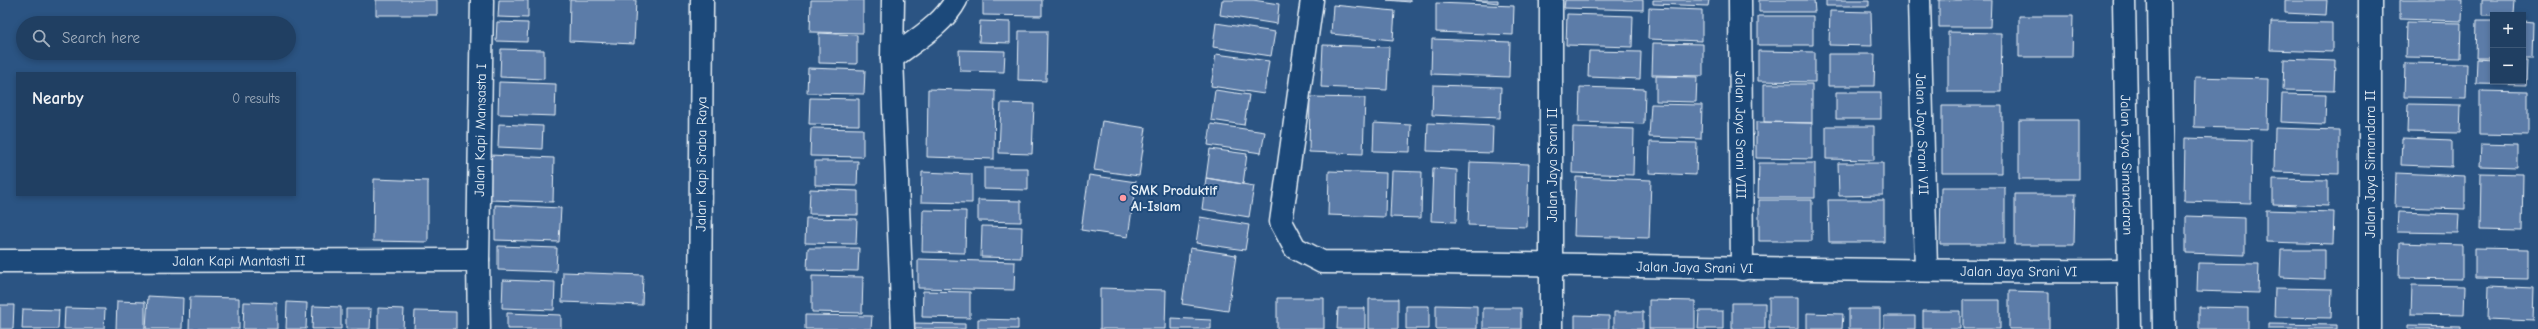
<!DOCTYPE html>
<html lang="en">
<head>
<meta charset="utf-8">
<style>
	:root { --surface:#203f62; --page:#2d4a6b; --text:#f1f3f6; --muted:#a2afbe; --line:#3d5877 }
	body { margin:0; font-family:"Comic Neue",sans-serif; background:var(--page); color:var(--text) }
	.controls { position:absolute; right:12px; top:12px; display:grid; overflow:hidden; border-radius:0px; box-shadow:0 2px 6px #0003 }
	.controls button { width:36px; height:36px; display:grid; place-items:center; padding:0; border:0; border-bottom:1px solid var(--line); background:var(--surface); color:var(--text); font:20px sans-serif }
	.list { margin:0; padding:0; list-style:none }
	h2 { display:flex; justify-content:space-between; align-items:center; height:52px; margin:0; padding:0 16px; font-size:17px }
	h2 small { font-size:13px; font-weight:400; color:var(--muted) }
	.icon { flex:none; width:22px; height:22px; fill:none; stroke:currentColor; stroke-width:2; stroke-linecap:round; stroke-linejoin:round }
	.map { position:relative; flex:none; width:2538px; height:329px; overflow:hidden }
	.search { position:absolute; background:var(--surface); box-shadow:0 2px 6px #0003; left:16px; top:16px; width:280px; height:44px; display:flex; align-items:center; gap:10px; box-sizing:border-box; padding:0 14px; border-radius:22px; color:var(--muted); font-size:15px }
	.panel { position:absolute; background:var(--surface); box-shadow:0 2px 6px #0003; left:16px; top:72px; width:280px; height:124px; border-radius:0px }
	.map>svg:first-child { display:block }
	.building { fill:#5c7ba8; stroke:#e8f1f8 }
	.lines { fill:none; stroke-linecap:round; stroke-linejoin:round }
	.street-casing { stroke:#e8f1f8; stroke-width:25 }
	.secondary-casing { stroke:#e8f1f8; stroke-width:25 }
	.street { stroke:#1f4a7a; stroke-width:22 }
	.secondary { stroke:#1f4a7a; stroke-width:22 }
	.poi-dot { fill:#ff9aa2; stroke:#1f4a7a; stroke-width:1.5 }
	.labels { text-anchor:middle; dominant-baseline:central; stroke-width:4; stroke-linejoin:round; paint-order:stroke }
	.street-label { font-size:14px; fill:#e8f1f8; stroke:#1f4a7a }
	.poi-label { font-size:14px; font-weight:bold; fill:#e8f1f8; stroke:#1f4a7a; text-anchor:start }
</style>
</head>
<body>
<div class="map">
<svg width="2538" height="329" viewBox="0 0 2538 329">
	<rect width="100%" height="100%" fill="#2b5483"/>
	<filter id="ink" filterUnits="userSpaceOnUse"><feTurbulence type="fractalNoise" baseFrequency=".025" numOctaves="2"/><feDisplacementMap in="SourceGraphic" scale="8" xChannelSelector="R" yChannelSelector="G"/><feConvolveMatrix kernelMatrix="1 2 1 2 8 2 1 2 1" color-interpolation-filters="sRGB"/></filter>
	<g filter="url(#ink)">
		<path class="building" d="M376 0H437V15H376Z
			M499 0H528V18L498 17Z
			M570 0H636L634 44 569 41Z
			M811 0H863V33L810 32Z
			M983 0H1042V16L983 15Z
			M1222 0H1253L1279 4 1277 24 1220 15Z
			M1387 0H1410V2Z
			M1472 0H1498V3Z
			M1565 0H1643V10L1564 8Z
			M1653 0H1709L1708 6 1653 4Z
			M1759 0H1814L1815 12H1759Z
			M1826 0H1869V6H1826Z
			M1939 0H1991L1990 27H1939Z
			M2285 0H2327L2326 15 2285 13Z
			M2400 0H2463L2462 21 2400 19Z
			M2482 0H2515L2514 15H2482Z
			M1436 3 1514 6 1513 35 1436 32Z
			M1333 5 1395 11 1393 40 1331 34Z
			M1649 8 1702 10V41L1648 39Z
			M1830 11 1871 12 1872 46 1829 45Z
			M1567 14 1633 16 1632 47 1566 45Z
			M1758 16H1813V45H1758Z
			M2019 16H2073L2072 57H2019Z
			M2477 20H2493V58H2476Z
			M980 21 1010 22V43L979 42Z
			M2523 21 2533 22 2532 59H2523Z
			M497 22 528 23 527 42 496 41Z
			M2271 22 2332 23V52L2270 50Z
			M2407 22 2461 23 2460 58 2406 57Z
			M1216 23 1275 32 1271 56 1213 47Z
			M1019 31H1047L1046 81 1018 80Z
			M1948 32 2002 33 2001 92H1948Z
			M819 33 857 35V64L819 63Z
			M1432 39 1510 42 1509 77 1431 74Z
			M1653 43 1703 44V76L1652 75Z
			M1323 45 1389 47 1387 90 1321 87Z
			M501 49 544 50V79L500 77Z
			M959 50 1005 51 1004 72 960 71Z
			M1589 51 1641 52 1640 79 1588 77Z
			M1758 51 1815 52V82L1758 81Z
			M1216 54 1269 61 1264 94 1211 86Z
			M1828 54H1875L1874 86H1828Z
			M2284 59 2335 61 2334 91 2283 90Z
			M2477 59 2493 60V81H2523V61H2527L2526 85 2476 84Z
			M2405 63 2467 64 2466 98 2404 97Z
			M808 68 865 70 864 94 807 93Z
			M1656 76 1697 77 1696 102 1656 101Z
			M2195 77 2268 79 2267 129 2194 127Z
			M499 82 556 84 555 116 498 114Z
			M1764 84H1812V123L1764 122Z
			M1433 85 1501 87 1500 118 1432 115Z
			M1580 87 1645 89 1644 124 1579 122Z
			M928 89 995 91 994 159 927 157Z
			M1215 90 1249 95 1244 125 1211 120Z
			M2480 91 2528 92V135L2480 134Z
			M1836 92H1881V119H1836Z
			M2282 94 2326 95 2325 124 2281 122Z
			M1310 97 1365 98 1363 154 1309 152Z
			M810 98 859 99V125L809 124Z
			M1001 103 1034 104 1032 154 999 153Z
			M1651 104 1702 105 1701 139 1649 137Z
			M2408 104 2461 105 2460 133 2407 132Z
			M1942 106H2002V173H1942Z
			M2019 120H2079V179H2019Z
			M1102 121 1146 128 1139 176 1094 170Z
			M1756 122 1812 123V159L1756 158Z
			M1374 123 1411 125 1410 152 1373 151Z
			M1428 123 1493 126 1492 153 1427 151Z
			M499 124 543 126 542 149 498 147Z
			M1211 124 1265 132 1261 153 1208 145Z
			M1826 126H1874V160L1826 159Z
			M1573 127 1634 129 1633 175 1572 173Z
			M811 128 863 129V157L810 156Z
			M2275 128 2339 130V174L2274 172Z
			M2185 138 2252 140 2251 203 2184 201Z
			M2402 138 2452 140V167L2401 165Z
			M1650 142 1697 143 1696 175 1649 173Z
			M2481 144 2517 145V167L2480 166Z
			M1210 149 1247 154 1243 184 1206 178Z
			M490 155 554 158 553 202 489 200Z
			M815 161H858L857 186 815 185Z
			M1470 162 1529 164 1527 227 1468 225Z
			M1759 163H1815V198H1758Z
			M1838 163H1883V195L1839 196Z
			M984 168H1028V190L984 189Z
			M1433 168 1457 170 1456 222 1431 221Z
			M1329 171 1386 173 1385 217 1328 215Z
			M1392 171 1422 172 1421 218 1390 217Z
			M922 172 972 174V203L921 202Z
			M2396 173 2465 176V209L2395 207Z
			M2481 173 2523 174 2522 231 2480 230Z
			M1089 175 1136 182 1128 237 1081 230Z
			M1576 177 1651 180 1649 238 1574 236Z
			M1206 178 1254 186 1249 217 1202 209Z
			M374 179 428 181V242L373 241Z
			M2273 179 2328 180V206L2273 204Z
			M1941 187H2005V244H1940Z
			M810 189 858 191V215L809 214Z
			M2015 194H2075L2074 245H2015Z
			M978 200 1021 201V222L978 221Z
			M1759 200H1812V241H1759Z
			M1828 200H1884V242H1829Z
			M495 205 561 208 559 242 495 240Z
			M923 210 966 211 965 253 922 252Z
			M2266 210 2334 212 2333 244 2266 242Z
			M2398 212 2459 214 2458 233 2397 232Z
			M2186 216 2245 218V255L2186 253Z
			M1200 217 1249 225 1245 250 1196 243Z
			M806 218 857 219 856 244 805 243Z
			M982 226 1022 227 1021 258 981 257Z
			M2400 243 2462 245V279L2399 278Z
			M498 246 557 248 556 272 498 270Z
			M808 248H859L858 271 807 270Z
			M1190 248 1236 255 1228 311 1182 304Z
			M2475 248 2528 249V279L2475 278Z
			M2281 250H2325V279L2280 277Z
			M918 259 1015 262 1014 290 918 288Z
			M2198 263 2259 264 2258 293 2197 291Z
			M563 272 643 275 642 305 562 302Z
			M812 276 863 277 862 313 812 312Z
			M503 280 555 282 554 310 502 308Z
			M2412 285 2465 286 2464 315 2411 314Z
			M2489 286 2534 288 2533 321 2488 319Z
			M1100 288 1166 290 1165 329H1100Z
			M2275 288 2332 289 2331 318 2274 317Z
			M923 291 970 292V318L922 317Z
			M2009 291 2049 292V329H2009Z
			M148 296 183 298 182 329H146Z
			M190 297 239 298V329H189Z
			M1769 297H1798V329H1769Z
			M1277 298H1324V329H1277Z
			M1369 299H1398V329H1369Z
			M1649 300 1695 301V329H1649Z
			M1963 300H2000V329H1963Z
			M117 301 145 302V329H116Z
			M244 302 277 303V329H243Z
			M287 302 307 303 306 329H286Z
			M1732 303H1765V329H1732Z
			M0 305H14L13 329H0Z
			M1436 305 1477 306V329H1436Z
			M313 306 341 307V329H312Z
			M1406 306H1429V329H1406Z
			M2199 307 2248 308V329H2199Z
			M65 308 105 309 104 329H64Z
			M378 308 404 309 403 329H378Z
			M1338 308H1365V329H1337Z
			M1483 308H1521V329H1483Z
			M23 309 59 310 58 329H22Z
			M346 309H371L370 329H346Z
			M1849 309H1880V329H1849Z
			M415 311 456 312V329H414Z
			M1699 311H1723V329H1698Z
			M1923 311H1960V329H1923Z
			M1614 312H1643V329H1614Z
			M507 313 561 315V329H507Z
			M1807 313 1843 314 1842 329H1807Z
			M805 315 872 316 871 329H805Z
			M1575 315 1609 316V329H1575Z
			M1884 316H1915V329H1884Z
			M1171 318 1211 320V329H1171Z
			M978 319 1018 320V329H978Z
			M912 323 965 324V329H912Z
			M2269 324 2337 325V329H2269Z
			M2408 325 2461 326V329H2408Z"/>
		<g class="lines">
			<g class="street-casing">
				<g id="street">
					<path d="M893 0 892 58 903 329"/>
					<path id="s1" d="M1312 0 1281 222 1295 248 1322 262C1590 263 1859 273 2128 271"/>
					<path id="s2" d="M1740 0 1742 269"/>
					<path id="s3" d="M1919 0 1926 269"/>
					<path d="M892 58C914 41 943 25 956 0"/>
					<path id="s4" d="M0 261 478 260"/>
					<path id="s5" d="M479 329 478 260 482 0"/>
					<path d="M1551 329V0"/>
					<path d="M2370 329V0"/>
				</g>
			</g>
			<g class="secondary-casing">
				<g id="secondary">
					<path id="s6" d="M2124 0 2130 329"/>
					<path d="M2159 0 2164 329"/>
					<path id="s7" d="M700 329 702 0"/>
				</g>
			</g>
			<use href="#street" class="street"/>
			<use href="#secondary" class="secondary"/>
		</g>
	</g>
	<circle class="poi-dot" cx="1123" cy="198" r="4"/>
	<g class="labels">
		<g class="street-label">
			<text stroke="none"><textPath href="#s5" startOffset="199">Jalan Kapi Mansasta I</textPath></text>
			<text stroke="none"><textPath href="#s3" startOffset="134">Jalan Jaya Srani VII</textPath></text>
			<text stroke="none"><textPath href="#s2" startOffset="135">Jalan Jaya Srani VIII</textPath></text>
			<text stroke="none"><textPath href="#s7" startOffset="165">Jalan Kapi Sraba Raya</textPath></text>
			<text transform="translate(2370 164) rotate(-90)">Jalan Jaya Simandara II</text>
			<text transform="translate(1552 165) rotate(-90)">Jalan Jaya Srani II</text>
			<text stroke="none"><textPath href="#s6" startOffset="165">Jalan Jaya Simandaran</textPath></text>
			<text stroke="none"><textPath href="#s4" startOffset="239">Jalan Kapi Mantasti II</textPath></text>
			<text stroke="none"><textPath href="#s1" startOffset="657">Jalan Jaya Srani VI</textPath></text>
			<text stroke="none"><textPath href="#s1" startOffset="981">Jalan Jaya Srani VI</textPath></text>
		</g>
		<g class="poi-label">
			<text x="1131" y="190">SMK Produktif<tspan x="1131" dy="16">Al-Islam</tspan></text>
		</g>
	</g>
</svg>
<div class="controls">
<button>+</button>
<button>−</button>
</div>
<div class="search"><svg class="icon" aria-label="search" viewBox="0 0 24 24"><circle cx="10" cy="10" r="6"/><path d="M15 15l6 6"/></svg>Search here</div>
<section class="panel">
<h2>Nearby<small>0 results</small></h2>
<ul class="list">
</ul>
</section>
</div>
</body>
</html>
